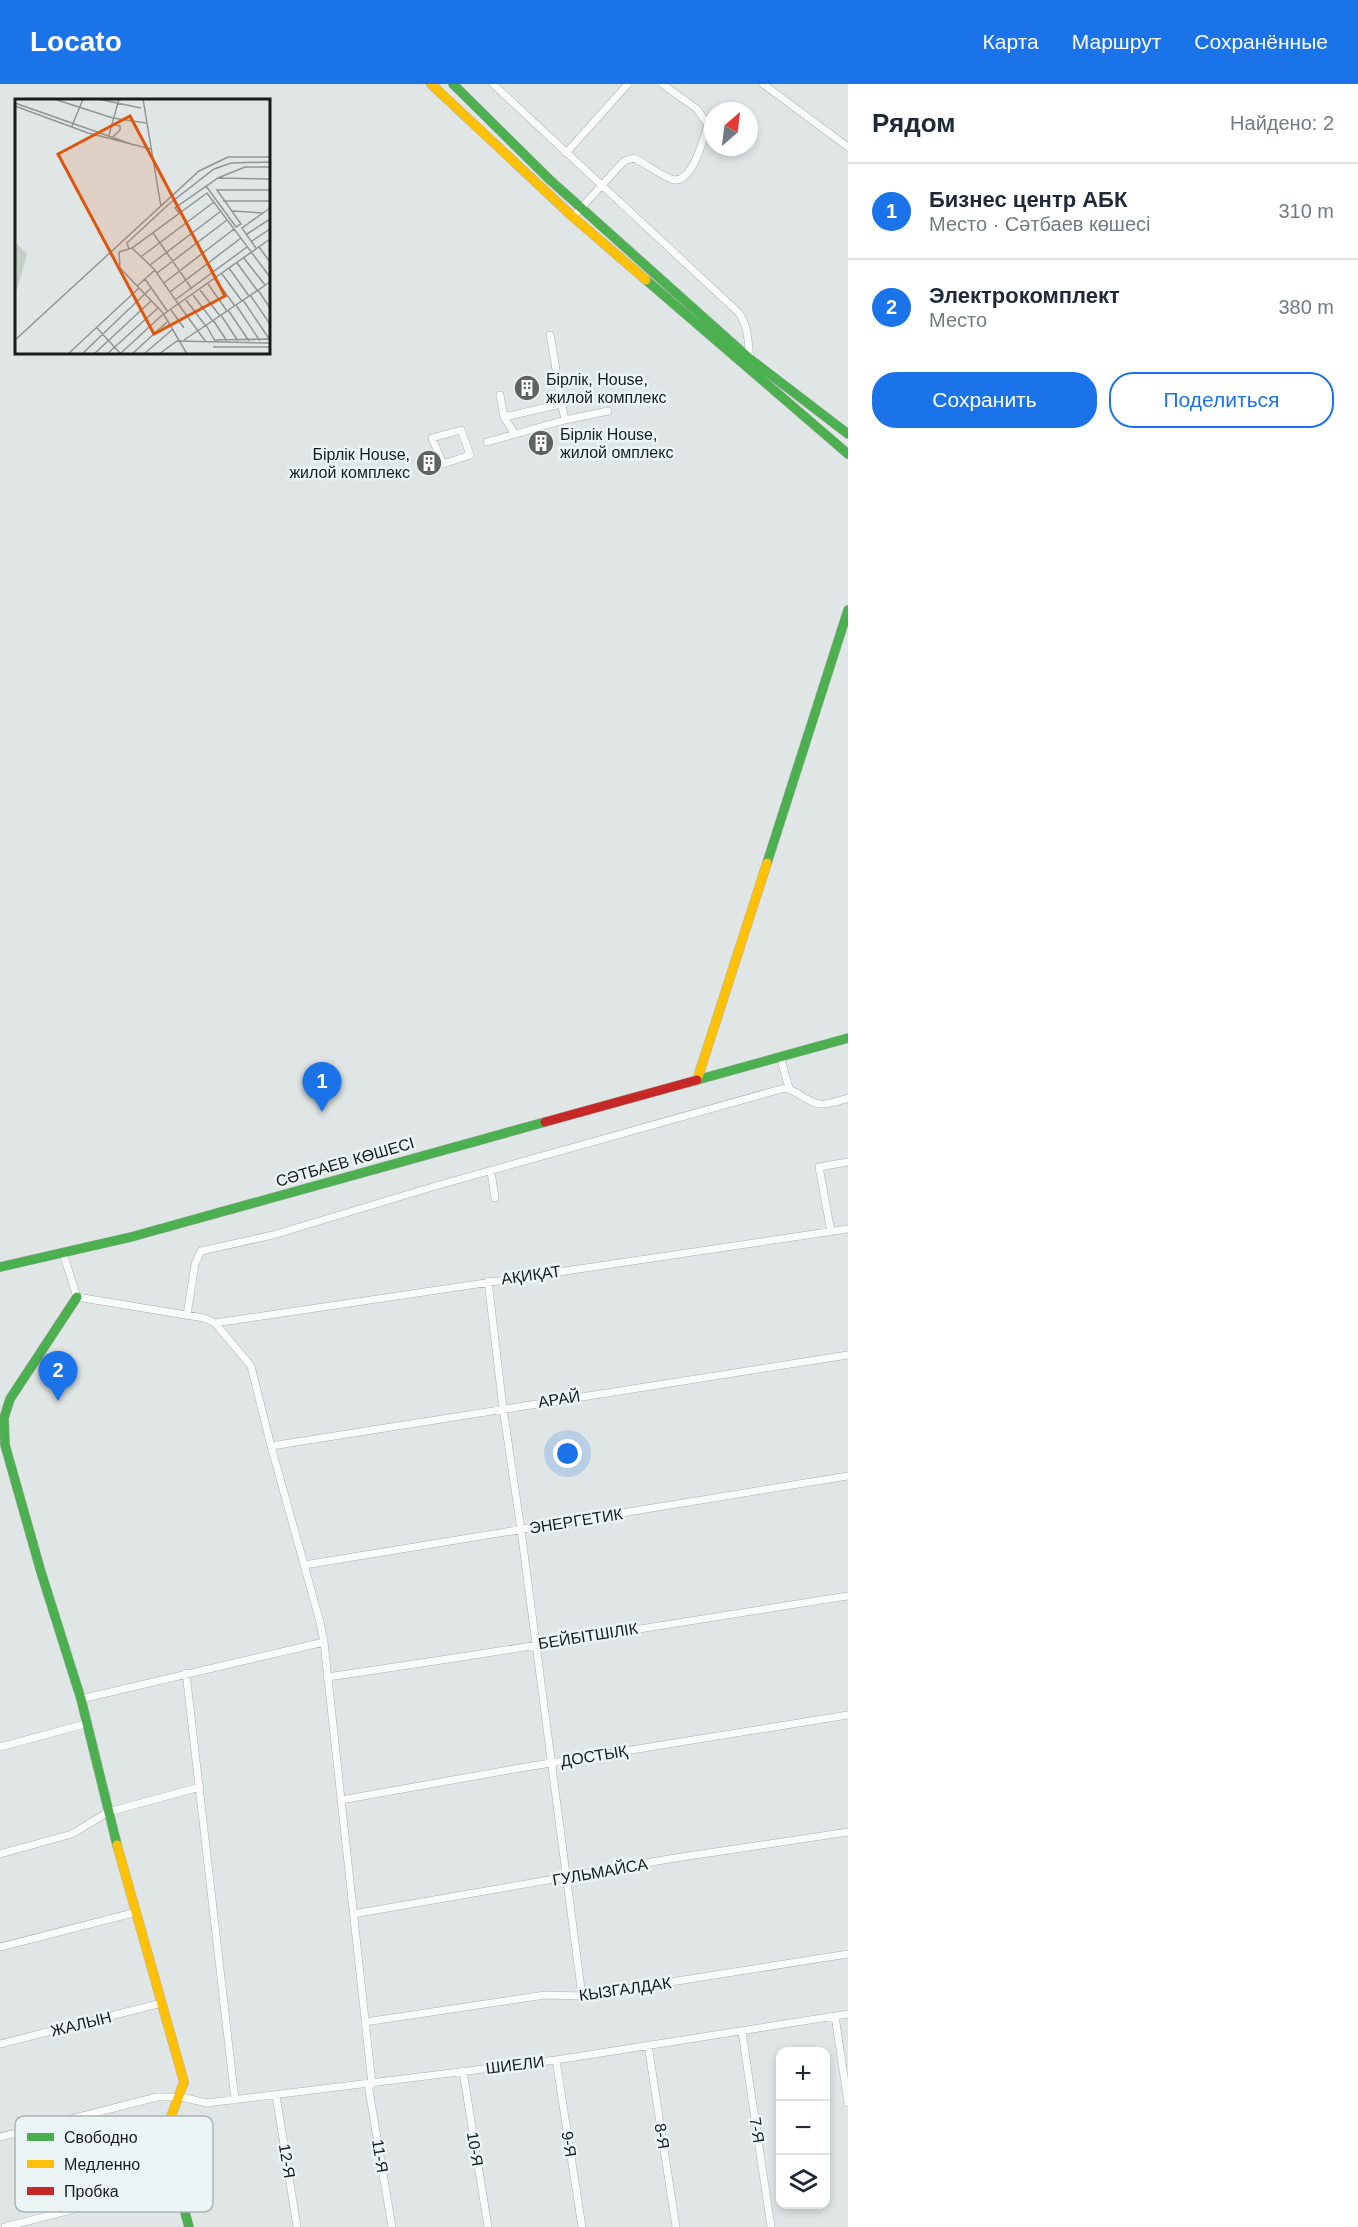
<!DOCTYPE html>
<html lang="ru">
<head>
<meta charset="utf-8">
<style>
	:root { --surface:#fff; --page:#f6f6f7; --text:#1f2937; --muted:#747a83; --line:#e0e1e3; --accent:#1a73e8 }
	body { margin:0; font-family:Arial,sans-serif; background:var(--page); color:var(--text) }
	.controls { position:absolute; right:18px; bottom:18px; display:grid; overflow:hidden; border-radius:12px; box-shadow:0 3px 9px #0003 }
	.controls button { width:54px; height:54px; display:grid; place-items:center; padding:0; border:0; border-bottom:2px solid var(--line); background:var(--surface); color:var(--text); font:30px sans-serif }
	.compass { position:absolute; left:704px; top:18px; width:54px; height:54px; border-radius:50%; background:var(--surface); box-shadow:0 3px 9px #0003; rotate:28deg }
	.you { position:absolute; left:568px; top:1370px; width:21px; height:21px; margin:-15px; border:4px solid #fff; border-radius:50%; background:#1a73e8; box-shadow:0 0 0 9px #1a73e833 }
	.badge { display:grid; place-items:center; width:39px; height:39px; border-radius:50%; background:var(--accent); color:#fff; font-size:20px; font-weight:700 }
	.pin { position:absolute; translate:-50% -50px; filter:drop-shadow(0 2px 3px #0008) }
	.pin::after { content:''; position:absolute; top:32px; width:21px; height:18px; background:inherit; clip-path:polygon(0 0,100% 0,50% 100%) }
	.list { margin:0; padding:0; list-style:none }
	h2 { display:flex; justify-content:space-between; align-items:center; height:78px; margin:0; padding:0 24px; font-size:26px }
	h2 small { font-size:20px; font-weight:400; color:var(--muted) }
	.list li { display:grid; grid-template-columns:39px 1fr auto; gap:18px; align-items:center; box-sizing:border-box; height:96px; padding:0 24px; border-top:2px solid var(--line) }
	.list b { display:block; font-size:22px; white-space:nowrap }
	.list p { margin:0; font-size:20px; white-space:nowrap; color:var(--muted) }
	.list em { font-size:20px; font-style:normal; color:var(--muted) }
	.actions { display:flex; gap:12px; padding:18px 24px }
	.actions a { flex:1; padding:14px 0; border:2px solid var(--accent); border-radius:24px; text-align:center; font-size:21px; color:var(--accent) }
	.actions .main { background:var(--accent); color:#fff }
	.icon { flex:none; width:33px; height:33px; fill:none; stroke:currentColor; stroke-width:2; stroke-linecap:round; stroke-linejoin:round }
	.map { position:relative; flex:none; width:848px; height:2143px; overflow:hidden }
	header { display:flex; align-items:center; gap:36px; box-sizing:border-box; height:84px; padding:0 30px; background:var(--accent); color:#fff }
	header strong { font-size:28px }
	nav { display:flex; gap:33px; margin-inline-start:auto; font-size:21px }
	main { display:flex }
	aside { flex:1; background:var(--surface) }
	.map>svg:first-child { display:block }
	.lines { fill:none; stroke-linecap:round; stroke-linejoin:round }
	.street-casing { stroke:#adb1b1; stroke-width:8 }
	.fast-casing { stroke:#adb1b1; stroke-width:10 }
	.slow-casing { stroke:#adb1b1; stroke-width:10 }
	.jam-casing { stroke:#adb1b1; stroke-width:10 }
	.street { stroke:#fafbfb; stroke-width:7 }
	.fast { stroke:#4caf50; stroke-width:9 }
	.slow { stroke:#ffc107; stroke-width:9 }
	.jam { stroke:#c62828; stroke-width:9 }
	.labels { text-anchor:middle; dominant-baseline:central; stroke-width:5; stroke-linejoin:round; paint-order:stroke }
	.poi-label { font-size:16px; fill:#191c1c; stroke:#ebf5f5; text-anchor:start }
	.street-label { font-size:16px; fill:#191c1c; stroke:#ebf5f5 }
	.inset-road { fill:none; stroke:#909595; stroke-width:1.5 }
	.view { fill:#de560d; fill-opacity:0.15; stroke:#de560d; stroke-width:3 }
	.inset-edge { fill:none; stroke:#191c1c; stroke-width:3 }
	.key { fill:#ebf5f5; stroke:#acb4b4; stroke-width:1.5 }
	.key-label { font-size:16px; fill:#191c1c }
</style>
</head>
<body>
<header>
<strong>Locato</strong>
<nav><a>Карта</a><a>Маршрут</a><a>Сохранённые</a></nav>
</header>
<main>
<div class="map">
<svg width="848" height="2143" viewBox="0 0 848 2143">
	<rect width="100%" height="100%" fill="#e0e5e5"/>
	<g class="lines">
		<g class="street-casing">
			<path id="street" d="M493 0 738 228C749 242 748 259 750 277
				M763 0 848 63
				M566 69 628 0
				M573 133 624 77 634 74C646 80 659 90 671 95 692 103 703 55 708 41L697 25 662 0
				M550 251C556 279 558 307 565 336L608 327
				M500 311 504 333 515 350
				M504 333 561 320
				M461 346 470 371 443 380 432 354Z
				M487 358 565 336
				M780 972 789 1004
				M491 1088 495 1114
				M831 1148 819 1083 848 1078
				M63 1169 77 1213 204 1234 215 1239 251 1282 271 1362 320 1538 324 1558 372 2000
				M488 1197 503 1324 521 1446 582 1912
				M187 1231 195 1180 201 1167 273 1151 439 1101 781 1005C796 1003 804 1018 820 1020 829 1021 839 1017 848 1014
				M215 1239 848 1145
				M271 1362 848 1271
				M304 1481 848 1392
				M186 1589 235 2016
				M327 1593C501 1568 674 1539 848 1512
				M81 1615 324 1558
				M0 1663 85 1640
				M341 1716 520 1684 848 1631
				M0 1770 72 1750 108 1728 200 1703
				M353 1830 675 1774 848 1748
				M0 1863 137 1828
				M835 1932 848 2019
				M365 1938 545 1911 582 1912 848 1870
				M742 1948 771 2143
				M0 1960 162 1919
				M648 1961 676 2143
				M556 1976 582 2143
				M463 1987 488 2143
				M368 2000 392 2143
				M276 2011 297 2143
				M0 2053 157 2013H181L207 2019 556 1976 848 1930
				M5 2143 176 2099"/>
		</g>
		<g class="fast-casing">
			<path id="fast" d="M453 0 550 96 750 275 848 350
				M646 196 848 370
				M767 779 848 526
				M697 996 848 954
				M0 1183 131 1153 545 1038
				M77 1213 10 1315 4 1334 5 1361 41 1488 81 1615 117 1761
				M164 2051 189 2143"/>
		</g>
		<g class="slow-casing">
			<path id="slow" d="M431 0 573 133 646 196
				M697 996 767 779
				M117 1761 184 1998 164 2051"/>
		</g>
		<g class="jam-casing">
			<path id="jam" d="M545 1038 697 996"/>
		</g>
		<use href="#street" class="street"/>
		<use href="#fast" class="fast"/>
		<use href="#slow" class="slow"/>
		<use href="#jam" class="jam"/>
	</g>
	<defs>
		<g id="building-disc" transform="scale(1.35)"><circle r="9.5" fill="#5f6262" stroke="#ebf5f5"/><path d="M-4-6H4V6H1V3H-1V6H-4ZM-2.5-4.3h1.7v1.8h-1.7ZM.8-4.3h1.7v1.8H.8ZM-2.5-1h1.7V.8h-1.7ZM.8-1h1.7V.8H.8Z" fill="#fff"/></g>
	</defs>
	<g fill-rule="evenodd">
		<use href="#building-disc" x="527" y="304"/>
		<use href="#building-disc" x="541" y="359"/>
		<use href="#building-disc" x="429" y="379"/>
	</g>
	<g class="labels">
		<g class="poi-label">
			<text x="546" y="295">Бірлік, House,<tspan x="546" dy="18">жилой комплекс</tspan></text>
			<text x="560" y="350">Бірлік House,<tspan x="560" dy="18">жилой омплекс</tspan></text>
			<text x="410" y="370" text-anchor="end">Бірлік House,<tspan x="410" dy="18">жилой комплекс</tspan></text>
		</g>
		<g class="street-label">
			<text transform="translate(345 1078) rotate(-16)">СӘТБАЕВ КӨШЕСІ</text>
			<text transform="translate(531 1191) rotate(-8)">АҚИҚАТ</text>
			<text transform="translate(559 1315) rotate(-9)">АРАЙ</text>
			<text transform="translate(576 1437) rotate(-9)">ЭНЕРГЕТИК</text>
			<text transform="translate(588 1552) rotate(-9)">БЕЙБІТШІЛІК</text>
			<text transform="translate(594 1672) rotate(-9)">ДОСТЫҚ</text>
			<text transform="translate(600 1788) rotate(-10)">ГУЛЬМАЙСА</text>
			<text transform="translate(625 1905) rotate(-8)">КЫЗГАЛДАК</text>
			<text transform="translate(81 1940) rotate(-14)">ЖАЛЫН</text>
			<text transform="translate(515 1981) rotate(-7)">ШИЕЛИ</text>
			<text transform="translate(757 2046) rotate(81)">7-Я</text>
			<text transform="translate(662 2052) rotate(81)">8-Я</text>
			<text transform="translate(569 2060) rotate(81)">9-Я</text>
			<text transform="translate(475 2065) rotate(81)">10-Я</text>
			<text transform="translate(380 2072) rotate(81)">11-Я</text>
			<text transform="translate(287 2077) rotate(81)">12-Я</text>
		</g>
	</g>
	<g transform="translate(15 15)">
		<rect width="255" height="255" fill="#e0e5e5"/>
		<path d="M0 143 12 155 0 197Z" fill="#c4cec6"/>
		<path class="inset-road" d="M39 0 98 19 131 24M83 0 126 9M128 0 146 108M0 4 119 46M0 7 73 34 136 50M97 25 105 27V31L98 38M57 27 68 0M94 36 104 0M203 79 255 80M191 87 221 128 226 125 202 91H255M208 102H255M218 112 247 114M164 114 160 109 203 79 230 68H255M138 134 177 190M232 135 255 120M237 142 255 130M244 148 255 163M117 149 139 170 164 206M241 149 227 129 255 109M114 150 112 144 154 105 199 70 216 64 255 63M104 153 117 149 192 94 255 178M104 153 105 169 148 214 172 255M127 157 199 103M228 158 250 186M222 164 242 191M135 166 206 112M214 169 234 197M142 174 212 121M207 175 227 202M130 180 153 213M200 180 220 207M149 184 219 130M193 185 212 212M122 187 140 171M185 191 205 217M243 191 255 209M155 193 226 139M178 196 197 221M235 196 255 225M160 201 232 148M171 201 190 226M228 201 255 241M164 206 191 243M221 206 245 242M156 211 169 229M213 211 234 242M206 216 223 242M198 221 212 242M191 226 200 242M82 229 105 254M0 241 184 72 213 58H255M169 241 255 183M200 241 255 240M198 248H255M53 255 124 189M67 255 136 189M79 255 136 202M92 255 143 209M105 255 146 217 255 140M117 255 152 223M129 255 158 230M144 255 162 242 255 244"/>
		<path class="view" d="M115 17 210 197 139 235 43 55Z"/>
		<rect width="255" height="255" class="inset-edge"/>
	</g>
	<rect x="15" y="2032" width="198" height="96" rx="9" class="key"/>
	<rect x="27" y="2049" width="27" height="8" fill="#4caf50"/>
	<rect x="27" y="2076" width="27" height="8" fill="#ffc107"/>
	<rect x="27" y="2103" width="27" height="8" fill="#c62828"/>
	<g class="key-label">
		<text x="64" y="2059">Свободно</text>
		<text x="64" y="2086">Медленно</text>
		<text x="64" y="2113">Пробка</text>
	</g>
</svg>
<div class="controls">
<button>+</button>
<button>−</button>
<button><svg class="icon" aria-label="layers" viewBox="0 0 24 24"><path d="M12 4l9 5-9 5-9-5zM3 14l9 5 9-5"/></svg></button>
</div>
<svg class="compass" viewBox="-18 -18 36 36"><path d="M0-13l5 13h-10z" fill="#e53935"/><path d="M0 13l5-13h-10z" fill="#747a83"/></svg>
<div class="you"></div>
<div class="pin badge" style="left:322px;top:1028px">1</div>
<div class="pin badge" style="left:58px;top:1317px">2</div>
</div>
<aside>
<h2>Рядом<small>Найдено: 2</small></h2>
<ul class="list">
<li><span class="badge">1</span><div><b>Бизнес центр АБК</b><p>Место · Сәтбаев көшесі</p></div><em>310 m</em></li>
<li><span class="badge">2</span><div><b>Электрокомплект</b><p>Место</p></div><em>380 m</em></li>
</ul>
<div class="actions"><a class="main">Сохранить</a><a>Поделиться</a></div>
</aside>
</main>
</body>
</html>
